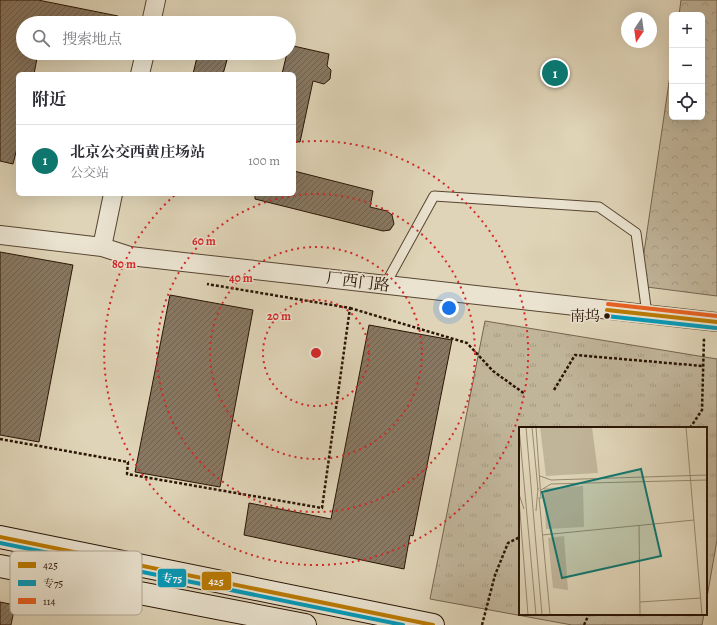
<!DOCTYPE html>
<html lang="zh">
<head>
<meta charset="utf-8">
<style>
	:root { --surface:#fff; --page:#f2f2f3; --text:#2b2b33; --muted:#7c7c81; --line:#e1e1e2; --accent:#0f766e }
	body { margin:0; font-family:Alegreya,"Noto Serif SC",serif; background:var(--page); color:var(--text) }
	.controls { position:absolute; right:12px; top:12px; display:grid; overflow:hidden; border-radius:6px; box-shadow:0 4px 16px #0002 }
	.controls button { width:36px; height:36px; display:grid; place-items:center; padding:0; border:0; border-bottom:1px solid var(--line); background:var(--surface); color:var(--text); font:20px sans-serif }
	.compass { position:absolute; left:621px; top:12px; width:36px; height:36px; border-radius:50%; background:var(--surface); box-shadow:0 4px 16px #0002; rotate:193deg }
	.you { position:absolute; left:449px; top:308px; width:14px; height:14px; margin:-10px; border:3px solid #fff; border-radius:50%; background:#1a73e8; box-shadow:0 0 0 6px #1a73e833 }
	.badge { display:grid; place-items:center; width:26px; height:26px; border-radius:50%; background:var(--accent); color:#fff; font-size:13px; font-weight:700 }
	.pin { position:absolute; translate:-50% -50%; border:2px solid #fff; box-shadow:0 1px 4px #0006 }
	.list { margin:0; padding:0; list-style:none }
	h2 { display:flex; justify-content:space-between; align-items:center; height:52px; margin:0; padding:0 16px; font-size:17px }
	h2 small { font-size:13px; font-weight:400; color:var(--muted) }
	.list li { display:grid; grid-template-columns:26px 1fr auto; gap:12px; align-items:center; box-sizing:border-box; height:72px; padding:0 16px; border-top:1px solid var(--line) }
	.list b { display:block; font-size:15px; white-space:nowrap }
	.list p { margin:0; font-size:13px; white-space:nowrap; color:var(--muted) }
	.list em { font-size:13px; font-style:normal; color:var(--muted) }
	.icon { flex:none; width:22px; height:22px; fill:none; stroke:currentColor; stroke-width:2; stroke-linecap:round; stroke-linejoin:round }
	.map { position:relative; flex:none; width:717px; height:625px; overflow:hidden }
	.search { position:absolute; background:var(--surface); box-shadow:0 4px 16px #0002; left:16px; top:16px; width:280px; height:44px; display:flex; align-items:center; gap:10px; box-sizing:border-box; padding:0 14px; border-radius:22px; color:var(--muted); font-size:15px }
	.panel { position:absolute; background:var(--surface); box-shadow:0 4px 16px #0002; left:16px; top:72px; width:280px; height:124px; border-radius:6px }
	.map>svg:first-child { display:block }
	.forest { fill:url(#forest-crowns); stroke:#75644f }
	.park { fill:url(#park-tufts); stroke:#75644f }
	.building { fill:url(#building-hatch); stroke:#2a1505 }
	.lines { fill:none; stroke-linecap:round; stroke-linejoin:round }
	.lane-casing { stroke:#574532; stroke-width:11 }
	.street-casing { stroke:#574532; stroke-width:20 }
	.secondary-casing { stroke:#2a1505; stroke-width:24 }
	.path { stroke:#2a1505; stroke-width:2.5; stroke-dasharray:3 2; stroke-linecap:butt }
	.lane { stroke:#eae3d0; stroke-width:9 }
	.street { stroke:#eae3d0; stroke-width:18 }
	.secondary { stroke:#eae3d0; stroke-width:22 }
	.bus-1-casing { stroke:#eae3d0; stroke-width:7 }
	.bus-2-casing { stroke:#eae3d0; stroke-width:7 }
	.bus-3-casing { stroke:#eae3d0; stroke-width:7 }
	.bus-1 { stroke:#ba7a02; stroke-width:4 }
	.bus-2 { stroke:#049aba; stroke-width:4 }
	.bus-3 { stroke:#e86121; stroke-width:4 }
	.ring { fill:none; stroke:#d62828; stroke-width:2; stroke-dasharray:2 4 }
	.bus-dot { fill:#2a1505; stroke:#eae3d0; stroke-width:1.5 }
	.labels { text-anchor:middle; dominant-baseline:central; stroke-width:3; stroke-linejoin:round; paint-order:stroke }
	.bus-label { font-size:15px; fill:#2a1505; stroke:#eae3d0; text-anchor:end }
	.street-label { font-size:16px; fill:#2a1505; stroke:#eae3d0 }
	.inset-road { fill:none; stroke:#978870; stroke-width:1 }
	.view { fill:#0f766e; fill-opacity:0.15; stroke:#0f766e; stroke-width:2 }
	.inset-edge { fill:none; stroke:#2a1505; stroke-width:2 }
	.key { fill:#eae3d0; stroke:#b0a593; stroke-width:1 }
	.key-label { font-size:11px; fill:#2a1505 }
	.centre { fill:#d62828; stroke:#eae3d0; stroke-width:2 }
	.ring-label { font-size:12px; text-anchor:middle; font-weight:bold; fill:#d62828; stroke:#eae3d0; stroke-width:3; stroke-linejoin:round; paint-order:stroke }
	.line-badge { stroke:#eae3d0; stroke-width:1.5 }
	.badge-label { font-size:11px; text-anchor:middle; font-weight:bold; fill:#fff }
</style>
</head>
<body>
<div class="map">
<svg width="717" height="625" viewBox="0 0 717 625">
	<defs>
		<pattern id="forest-crowns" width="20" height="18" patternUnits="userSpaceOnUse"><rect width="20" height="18" fill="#c0b499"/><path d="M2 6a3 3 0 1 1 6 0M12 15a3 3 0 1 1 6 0" fill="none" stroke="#a59a82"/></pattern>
		<pattern id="park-tufts" width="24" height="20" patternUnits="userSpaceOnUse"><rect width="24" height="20" fill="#c0b499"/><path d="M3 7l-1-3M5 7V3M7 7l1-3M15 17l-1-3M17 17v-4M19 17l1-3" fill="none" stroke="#a59a82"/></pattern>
		<pattern id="building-hatch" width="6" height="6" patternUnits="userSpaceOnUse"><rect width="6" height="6" fill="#887862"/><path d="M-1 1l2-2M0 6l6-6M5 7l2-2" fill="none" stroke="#6f614f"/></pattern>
	</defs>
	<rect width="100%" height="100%" fill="#dfd4b7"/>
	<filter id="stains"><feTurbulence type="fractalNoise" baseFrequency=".005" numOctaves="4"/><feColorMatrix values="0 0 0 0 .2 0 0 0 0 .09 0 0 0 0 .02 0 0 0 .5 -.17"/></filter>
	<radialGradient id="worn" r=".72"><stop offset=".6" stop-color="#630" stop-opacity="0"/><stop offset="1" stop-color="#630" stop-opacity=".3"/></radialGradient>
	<path class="forest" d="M681 0H717V296L639 286 672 62V117H702V15H679Z"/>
	<path class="park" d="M485 321 717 359V540L706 603V428H520V614H704L702 625H572L430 599Z"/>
	<path class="building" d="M0 0H38L118 16V23H23V53H38L34 74H18V144L13 164 0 161Z
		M289 45 329 54 327 66 331 70 330 79 324 84 313 81 300 142 294 141V74H282L287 53H289Z
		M198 53 227 60 223 74H193Z
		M294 171 373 191 370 207 387 211 392 215 394 224 390 230 383 231 255 199V194H294Z
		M0 252 73 265 39 442 0 435Z
		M170 295 253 310 220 487 135 472Z
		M369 325 452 340 413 536 410 535 404 569 244 535 249 503 331 519Z
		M0 602 15 605 11 625H0Z"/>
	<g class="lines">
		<g class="lane-casing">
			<path id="lane" d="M385 285 434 196 599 207 636 233 647 314"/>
		</g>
		<g class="street-casing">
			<path id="street" d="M151 23 156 0
				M140 74 145 53
				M0 235 102 247 130 256 717 322
				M102 247 113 194"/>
		</g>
		<g class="secondary-casing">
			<path id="secondary" d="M0 537 433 625
				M0 566 305 625"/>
		</g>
		<path class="path" d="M350 308 467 343 493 371 525 394
			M554 390 575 355 703 366
			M526 427V428
			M690 428 702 410 704 338
			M0 439 128 462 127 474 322 508 350 308 207 284
			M482 625 495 575 508 543 520 537
			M584 625 589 614"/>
		<use href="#lane" class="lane"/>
		<use href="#street" class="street"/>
		<use href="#secondary" class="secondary"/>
		<g class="bus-1-casing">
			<path id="bus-1" d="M607 310 717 322
				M0 537 433 625"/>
		</g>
		<g class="bus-2-casing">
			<path id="bus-2" d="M606 316 716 328
				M0 543 403 625"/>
		</g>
		<g class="bus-3-casing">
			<path id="bus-3" d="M608 304 717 316"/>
		</g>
		<use href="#bus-1" class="bus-1"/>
		<use href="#bus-2" class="bus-2"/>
		<use href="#bus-3" class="bus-3"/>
	</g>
	<g class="ring">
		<circle cx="316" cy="353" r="53"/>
		<circle cx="316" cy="353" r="106"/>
		<circle cx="316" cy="353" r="159"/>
		<path d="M296 142A212 212 0 1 1 176 194"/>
	</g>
	<circle class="bus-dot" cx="607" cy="316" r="3.5"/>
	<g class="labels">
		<g class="bus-label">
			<text x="600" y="316">南坞</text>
		</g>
		<g class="street-label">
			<text transform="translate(358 282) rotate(7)">厂西门路</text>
		</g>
	</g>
	<g transform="translate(519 427)">
		<rect width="188" height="188" fill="#dfd4b7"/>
		<path d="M45 109 49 163 34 161 29 111Z" fill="#c0b499"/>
		<path d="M21 0H73L79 46 27 49ZM64 59 65 100 27 102 25 61Z" fill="#c0b499"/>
		<path class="inset-road" d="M0 0 17 188M7 0 23 188M13 0 19 63M17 0 22 72M167 0 183 188M21 49 32 53 188 48M22 63 32 57 188 53M0 67 5 82M20 70 31 188M0 72 9 188M17 84 19 61M120 98 121 188M23 108 175 93M121 175 182 171"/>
		<path class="view" d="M122 42 142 129 43 151 23 65Z"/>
		<rect width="188" height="188" class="inset-edge"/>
	</g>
	<rect x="10" y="551" width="132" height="64" rx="6" class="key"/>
	<rect x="18" y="562" width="18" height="6" fill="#ba7a02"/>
	<rect x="18" y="580" width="18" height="6" fill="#049aba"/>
	<rect x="18" y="598" width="18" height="6" fill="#e86121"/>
	<g class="key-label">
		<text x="43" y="569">425</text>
		<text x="43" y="587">专75</text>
		<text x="43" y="605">114</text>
	</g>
	<circle cx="316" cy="353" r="6" class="centre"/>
	<g class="ring-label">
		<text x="204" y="245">60 m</text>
		<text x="124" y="268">80 m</text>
		<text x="241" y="282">40 m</text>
		<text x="279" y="320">20 m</text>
	</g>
	<g class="line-badge">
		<rect x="157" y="568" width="30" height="20" rx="4" fill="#049aba"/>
		<rect x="201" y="571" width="31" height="20" rx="4" fill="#ba7a02"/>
	</g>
	<g class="badge-label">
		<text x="172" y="582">专75</text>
		<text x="216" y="585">425</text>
	</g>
	<rect width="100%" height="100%" filter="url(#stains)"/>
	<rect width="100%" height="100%" fill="url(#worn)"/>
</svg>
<div class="controls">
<button>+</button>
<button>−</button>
<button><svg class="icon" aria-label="locate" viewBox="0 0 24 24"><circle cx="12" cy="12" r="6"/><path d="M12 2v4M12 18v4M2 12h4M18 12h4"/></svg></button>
</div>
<svg class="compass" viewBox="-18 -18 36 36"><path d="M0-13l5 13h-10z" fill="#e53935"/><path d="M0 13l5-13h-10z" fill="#7c7c81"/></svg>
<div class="you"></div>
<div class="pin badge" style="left:555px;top:73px">1</div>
<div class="search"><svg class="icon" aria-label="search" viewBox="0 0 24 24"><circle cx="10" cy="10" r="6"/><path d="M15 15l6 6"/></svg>搜索地点</div>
<section class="panel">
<h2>附近<small></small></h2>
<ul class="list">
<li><span class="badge">1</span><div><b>北京公交西黄庄场站</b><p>公交站</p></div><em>100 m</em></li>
</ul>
</section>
</div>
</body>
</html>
